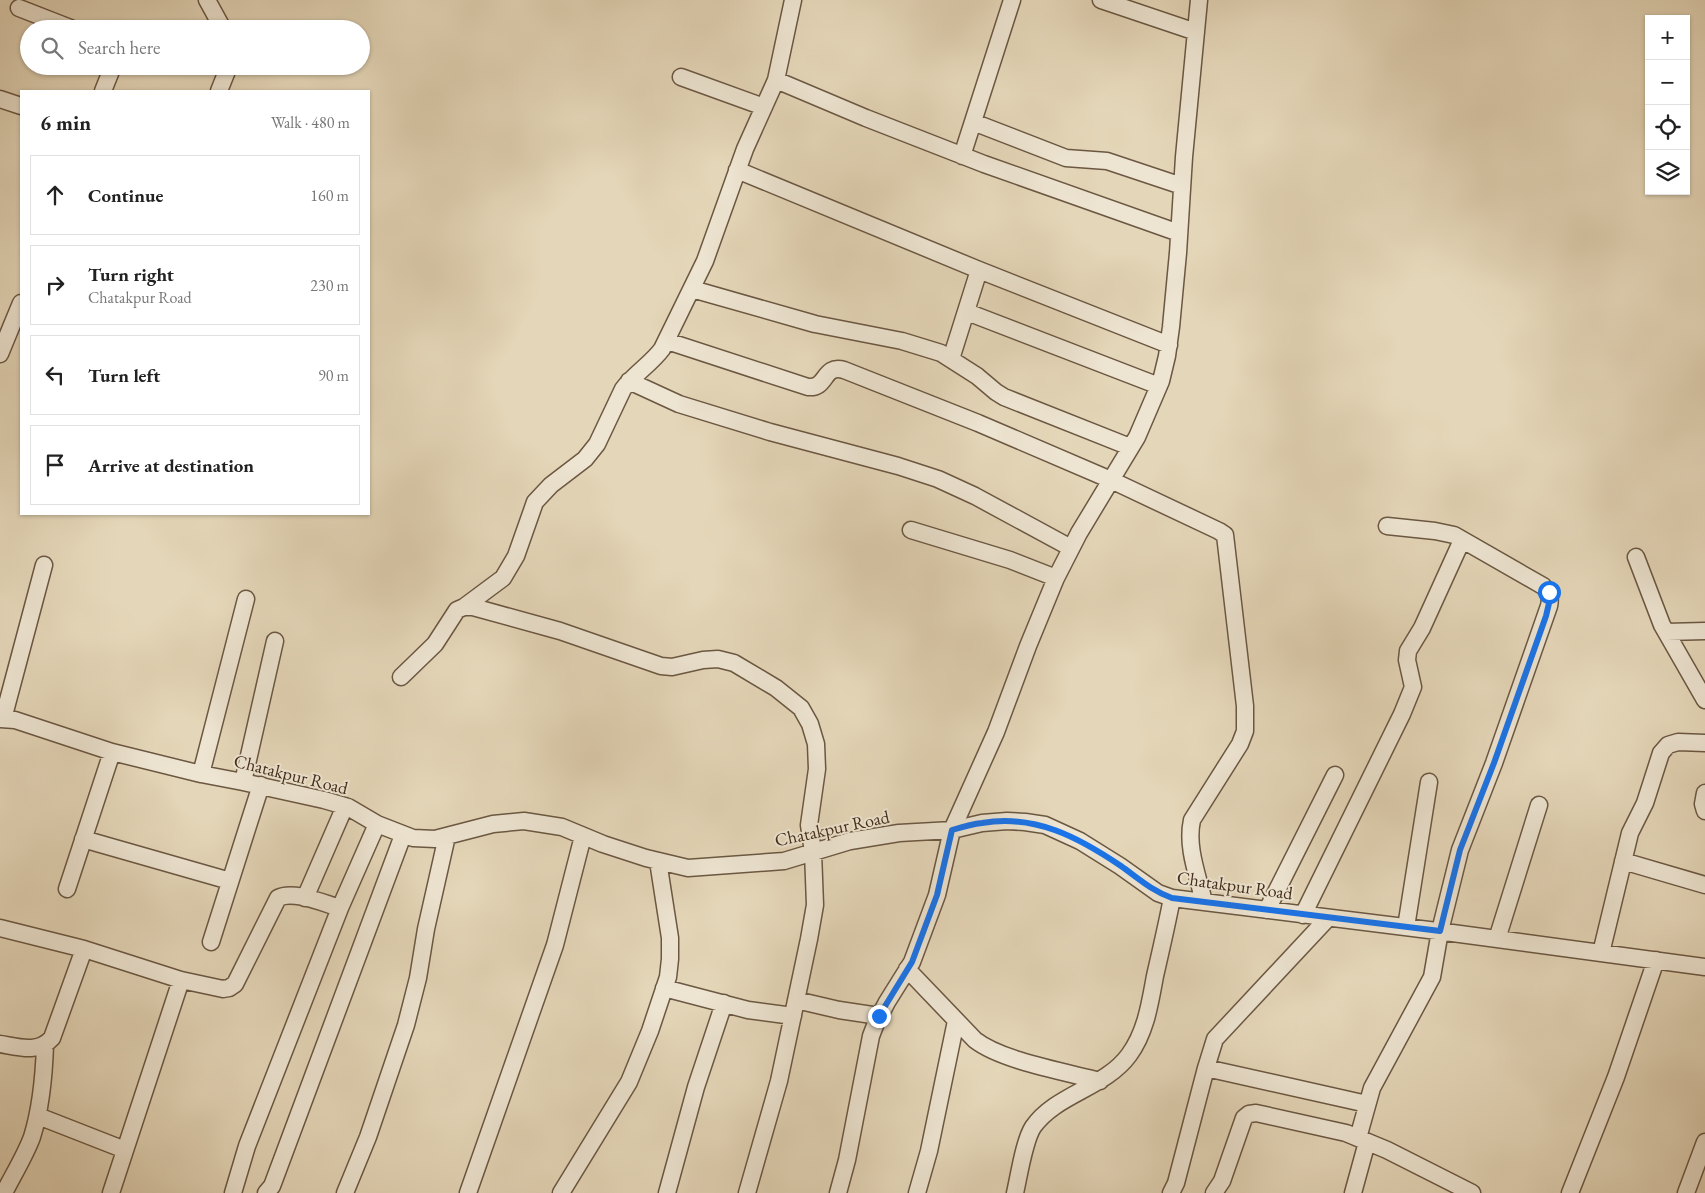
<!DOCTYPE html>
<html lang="en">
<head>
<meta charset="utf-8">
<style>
	:root { --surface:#fff; --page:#f2f2f2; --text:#222; --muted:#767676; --line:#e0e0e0 }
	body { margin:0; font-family:"EB Garamond",serif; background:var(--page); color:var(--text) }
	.controls { position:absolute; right:15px; top:15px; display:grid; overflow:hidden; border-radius:0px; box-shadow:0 1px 4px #0004 }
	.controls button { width:45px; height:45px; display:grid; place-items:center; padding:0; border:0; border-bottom:1px solid var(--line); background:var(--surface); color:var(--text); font:25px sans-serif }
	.stop { position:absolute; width:15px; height:15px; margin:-11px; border:4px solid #1a73e8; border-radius:50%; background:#fff }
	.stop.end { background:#1a73e8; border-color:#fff; box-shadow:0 1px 5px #0008 }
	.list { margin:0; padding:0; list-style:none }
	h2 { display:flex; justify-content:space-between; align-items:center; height:65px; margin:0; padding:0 20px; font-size:21px }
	h2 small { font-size:16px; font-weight:400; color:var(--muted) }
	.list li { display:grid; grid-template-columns:32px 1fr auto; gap:15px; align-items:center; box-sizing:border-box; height:80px; margin:0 10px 10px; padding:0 10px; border:1px solid var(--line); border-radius:0px }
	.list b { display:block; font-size:19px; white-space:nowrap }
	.list p { margin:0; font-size:16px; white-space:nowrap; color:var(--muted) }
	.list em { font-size:16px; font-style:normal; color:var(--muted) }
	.icon { flex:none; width:28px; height:28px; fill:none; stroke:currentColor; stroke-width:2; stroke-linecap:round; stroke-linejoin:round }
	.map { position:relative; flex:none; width:1705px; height:1193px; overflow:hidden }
	.search { position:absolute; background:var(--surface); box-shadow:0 1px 4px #0004; left:20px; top:20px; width:350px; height:55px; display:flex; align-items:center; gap:12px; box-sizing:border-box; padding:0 18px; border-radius:28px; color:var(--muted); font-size:19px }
	.panel { position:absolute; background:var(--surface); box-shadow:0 1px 4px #0004; left:20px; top:90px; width:350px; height:425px; border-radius:0px }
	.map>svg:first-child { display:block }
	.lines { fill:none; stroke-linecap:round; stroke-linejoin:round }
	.minor-casing { stroke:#6b5742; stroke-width:19 }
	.minor { stroke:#ede4d1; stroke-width:16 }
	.route { stroke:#1a73e8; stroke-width:6 }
	.labels { text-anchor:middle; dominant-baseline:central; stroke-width:4; stroke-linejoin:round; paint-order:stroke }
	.street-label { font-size:18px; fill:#432d1a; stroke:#ede4d1 }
</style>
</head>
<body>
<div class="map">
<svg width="1705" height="1193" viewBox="0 0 1705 1193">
	<rect width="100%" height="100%" fill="#e4d6b8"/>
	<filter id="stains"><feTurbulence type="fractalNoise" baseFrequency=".004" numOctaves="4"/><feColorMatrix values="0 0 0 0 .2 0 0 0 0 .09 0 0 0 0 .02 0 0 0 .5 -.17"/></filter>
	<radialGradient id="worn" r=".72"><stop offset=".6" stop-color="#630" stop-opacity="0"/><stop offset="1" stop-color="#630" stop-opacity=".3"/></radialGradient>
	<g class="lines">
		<g class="minor-casing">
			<path id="minor" d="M207 0 223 29
				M1101 0 1196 32
				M19 8 73 29
				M681 77 764 107
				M776 80 866 118 984 164 1179 233
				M103 91 113 66
				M219 91 229 66
				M0 99 21 106
				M973 122 1066 158 1107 161 1182 186
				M962 156 1012 0
				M737 170 979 270 1169 345
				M692 289 815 324 902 341 941 353 977 376 996 392 1004 397 1130 447
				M967 312 1159 386
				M667 341 808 387C828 389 822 364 844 370L978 423 1111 480 1219 531 1225 535 1245 706V731L1240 744 1192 820C1186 847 1198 876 1204 902
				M0 354 21 303
				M951 359 979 270
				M629 381 679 404 770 432 898 466 938 479 975 496 1071 548
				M911 530 1010 560 1056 578
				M1636 557 1662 625 1705 700
				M464 607 503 578 516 556 535 502 551 485 585 459 597 444 623 389C634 374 651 364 662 349L705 261 745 149 776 80 793 0
				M1666 632 1705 631
				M401 677 435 644 457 610 464 607H473L560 631 661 666 672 667 703 660 718 659 734 663 776 688 801 708 810 724 816 744 817 769 809 825 813 852 815 905 809 939 779 1081 747 1193
				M0 719 15 720 112 752 201 774 243 782 324 800 348 807 377 824 413 838 435 839 493 824 524 821 562 827 603 844 646 858 688 868 784 861 850 841 899 833 952 830 982 823 1007 821 1025 822 1045 825 1080 841 1120 866 1158 893 1172 898 1445 932 1705 967
				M3 719 44 565
				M201 774 246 599
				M243 782 275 641
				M1705 793 1703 804 1705 811
				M83 839 230 881
				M1623 861 1705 885
				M67 889 112 752
				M305 898 345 806
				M1267 910 1335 775
				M1303 915 1402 714 1413 687 1407 660 1408 651 1422 628 1462 540
				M1406 927 1429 782
				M0 928 84 949 181 980 223 989 229 988 235 984 278 898C293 890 323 903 340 908
				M1497 939 1539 805
				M211 942 261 785
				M1601 953 1630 833 1645 803 1661 753 1668 745 1678 742 1705 743
				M907 969 975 1040C1002 1061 1066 1072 1100 1081
				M664 988 748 1010 793 1016
				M796 1000 839 1010 879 1016
				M0 1044C18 1047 38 1054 52 1038L84 949
				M1206 1068 1367 1104
				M38 1116 125 1150
				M1358 1138 1372 1088 1432 977 1440 931 1460 850 1494 763 1549 606C1551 597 1549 592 1543 586L1454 535 1435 531 1387 526
				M4 1193C13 1175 25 1156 32 1137 41 1108 44 1076 45 1045
				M111 1193 181 980
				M233 1193 247 1146 340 908 377 824
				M266 1193 272 1186 403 835
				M345 1193 368 1137 406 1025 418 978 426 929 447 836
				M468 1193 555 945 583 836
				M561 1193 629 1082 650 1031 668 977 670 959V938L658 861
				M667 1193 696 1087 724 1003
				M838 1193 847 1160 871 1036 876 1023 887 1002 912 962 937 895 952 830 996 732 1028 646 1056 578 1079 533 1137 437 1161 381 1167 356 1171 327 1178 253 1184 157 1199 0
				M917 1193 929 1151 956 1021
				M1015 1193C1019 1176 1024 1141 1033 1127 1056 1094 1105 1088 1129 1055 1146 1032 1150 1003 1155 976 1161 950 1167 924 1172 898
				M1171 1193 1176 1183 1206 1068 1215 1039 1328 918
				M1214 1193 1222 1181 1244 1118 1249 1114 1256 1113 1346 1133 1387 1150 1472 1193
				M1353 1193 1367 1142
				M1570 1193 1616 1077 1656 960
				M1686 1193 1705 1142"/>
		</g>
		<use href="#minor" class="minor"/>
	</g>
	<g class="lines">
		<path class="route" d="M879 1016 912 962 937 895 952 830C962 827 972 824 982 823 1035 814 1078 837 1121 866 1138 878 1152 891 1172 898L1440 931 1460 850 1494 763 1546 616 1550 599 1549 592"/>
	</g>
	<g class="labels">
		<g class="street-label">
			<text transform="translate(291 774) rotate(14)">Chatakpur Road</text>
			<text transform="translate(832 828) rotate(-12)">Chatakpur Road</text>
			<text transform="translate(1235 885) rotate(8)">Chatakpur Road</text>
		</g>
	</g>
	<rect width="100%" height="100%" filter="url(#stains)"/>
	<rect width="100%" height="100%" fill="url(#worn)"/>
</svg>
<div class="controls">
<button>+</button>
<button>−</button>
<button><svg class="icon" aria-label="locate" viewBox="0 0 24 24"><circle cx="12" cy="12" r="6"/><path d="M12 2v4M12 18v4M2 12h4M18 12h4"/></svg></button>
<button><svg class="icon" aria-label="layers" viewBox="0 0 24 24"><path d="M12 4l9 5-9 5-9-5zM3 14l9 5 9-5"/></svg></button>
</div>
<div class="stop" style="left:1549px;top:592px"></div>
<div class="stop end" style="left:879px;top:1016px"></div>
<div class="search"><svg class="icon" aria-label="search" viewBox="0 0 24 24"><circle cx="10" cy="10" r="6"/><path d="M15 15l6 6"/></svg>Search here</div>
<section class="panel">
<h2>6 min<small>Walk · 480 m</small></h2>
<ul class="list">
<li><svg class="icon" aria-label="ahead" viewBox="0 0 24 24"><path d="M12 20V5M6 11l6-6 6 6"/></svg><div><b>Continue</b></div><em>160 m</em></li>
<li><svg class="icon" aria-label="right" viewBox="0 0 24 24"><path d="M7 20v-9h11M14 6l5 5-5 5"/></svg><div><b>Turn right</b><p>Chatakpur Road</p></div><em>230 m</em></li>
<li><svg class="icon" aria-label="left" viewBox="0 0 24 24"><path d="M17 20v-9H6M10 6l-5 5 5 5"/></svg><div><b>Turn left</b></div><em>90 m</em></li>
<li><svg class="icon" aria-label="arrive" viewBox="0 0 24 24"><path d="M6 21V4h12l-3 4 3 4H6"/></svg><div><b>Arrive at destination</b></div></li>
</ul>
</section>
</div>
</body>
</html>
